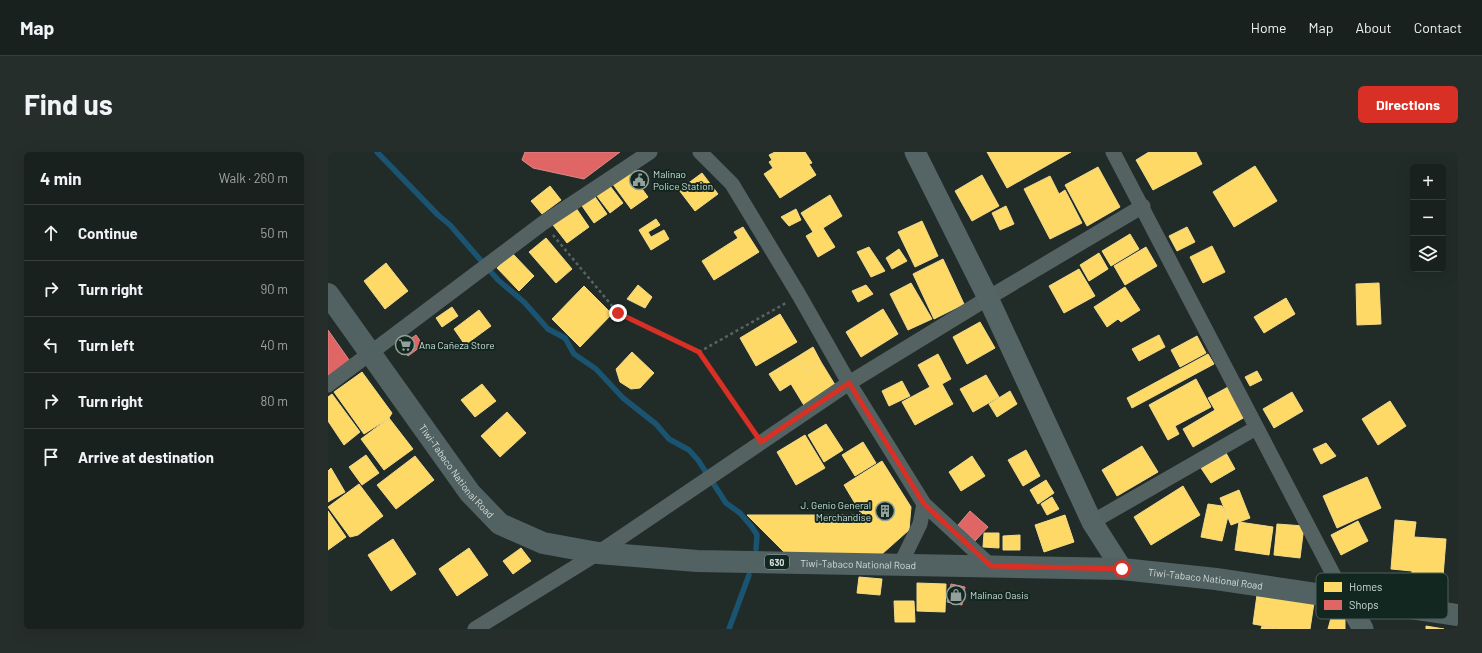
<!DOCTYPE html>
<html lang="en">
<head>
<meta charset="utf-8">
<style>
	:root { --surface:#19211f; --page:#262e2c; --text:#f1f3f6; --muted:#9fa3a4; --line:#373e3d; --accent:#d93025 }
	body { margin:0; font-family:Barlow,sans-serif; background:var(--page); color:var(--text) }
	.controls { position:absolute; right:12px; top:12px; display:grid; overflow:hidden; border-radius:6px; box-shadow:0 4px 16px #0002 }
	.controls button { width:36px; height:36px; display:grid; place-items:center; padding:0; border:0; border-bottom:1px solid var(--line); background:var(--surface); color:var(--text); font:20px sans-serif }
	.stop { position:absolute; width:12px; height:12px; margin:-9px; border:3px solid #d93025; border-radius:50%; background:#fff }
	.stop.end { background:#d93025; border-color:#fff; box-shadow:0 1px 4px #0008 }
	.list { margin:0; padding:0; list-style:none }
	h2 { display:flex; justify-content:space-between; align-items:center; height:52px; margin:0; padding:0 16px; font-size:17px }
	h2 small { font-size:13px; font-weight:400; color:var(--muted) }
	.list li { display:grid; grid-template-columns:26px 1fr auto; gap:12px; align-items:center; box-sizing:border-box; height:56px; padding:0 16px; border-top:1px solid var(--line) }
	.list b { display:block; font-size:15px; white-space:nowrap }
	.list em { font-size:13px; font-style:normal; color:var(--muted) }
	.icon { flex:none; width:22px; height:22px; fill:none; stroke:currentColor; stroke-width:2; stroke-linecap:round; stroke-linejoin:round }
	.map { position:relative; flex:none; width:1130px; height:477px; overflow:hidden; border-radius:6px }
	header { display:flex; align-items:center; gap:24px; box-sizing:border-box; height:56px; padding:0 20px; background:var(--surface); border-bottom:1px solid var(--line) }
	header strong { font-size:19px }
	nav { display:flex; gap:22px; margin-inline-start:auto; font-size:14px }
	.intro { display:flex; align-items:center; justify-content:space-between; box-sizing:border-box; height:96px; padding:0 24px }
	h1 { margin:0; font-size:28px }
	.button { padding:10px 18px; border-radius:6px; background:var(--accent); color:#fff; font-size:14px; font-weight:700 }
	main { display:flex; gap:24px; padding:0 24px }
	aside { flex:1; background:var(--surface); border-radius:6px; box-shadow:0 4px 16px #0002 }
	.map>svg:first-child { display:block }
	.homes { fill:#ffd966; stroke:#f1da89 }
	.shops { fill:#e06666; stroke:#dc8a89 }
	.lines { fill:none; stroke-linecap:round; stroke-linejoin:round }
	.stream { stroke:#1b5471; stroke-width:5.5 }
	.path { stroke:#586363; stroke-width:2.5; stroke-dasharray:3 3; stroke-linecap:butt }
	.street { stroke:#556262; stroke-width:15 }
	.secondary { stroke:#556464; stroke-width:21 }
	.primary { stroke:#526262; stroke-width:22 }
	.route { stroke:#d93025; stroke-width:5 }
	.labels { text-anchor:middle; dominant-baseline:central; stroke-width:4; stroke-linejoin:round; paint-order:stroke }
	.shield { fill:#132721; stroke:#98a7a2; stroke-width:1 }
	.shield-label { font-size:9px; font-weight:bold; fill:#d1deda }
	.poi-label { font-size:10px; fill:#d1deda; stroke:#132721; text-anchor:start }
	.street-label { font-size:10px; fill:#d1deda; stroke:#132721 }
	.key { fill:#132721; stroke:#4c5e58; stroke-width:1 }
	.key-label { font-size:11px; fill:#d1deda }
</style>
</head>
<body>
<header>
<strong>Map</strong>
<nav><a>Home</a><a>Map</a><a>About</a><a>Contact</a></nav>
</header>
<div class="intro"><h1>Find us</h1><a class="button">Directions</a></div>
<main>
<aside>
<h2>4 min<small>Walk · 260 m</small></h2>
<ul class="list">
<li><svg class="icon" aria-label="ahead" viewBox="0 0 24 24"><path d="M12 20V5M6 11l6-6 6 6"/></svg><div><b>Continue</b></div><em>50 m</em></li>
<li><svg class="icon" aria-label="right" viewBox="0 0 24 24"><path d="M7 20v-9h11M14 6l5 5-5 5"/></svg><div><b>Turn right</b></div><em>90 m</em></li>
<li><svg class="icon" aria-label="left" viewBox="0 0 24 24"><path d="M17 20v-9H6M10 6l-5 5 5 5"/></svg><div><b>Turn left</b></div><em>40 m</em></li>
<li><svg class="icon" aria-label="right" viewBox="0 0 24 24"><path d="M7 20v-9h11M14 6l5 5-5 5"/></svg><div><b>Turn right</b></div><em>80 m</em></li>
<li><svg class="icon" aria-label="arrive" viewBox="0 0 24 24"><path d="M6 21V4h12l-3 4 3 4H6"/></svg><div><b>Arrive at destination</b></div></li>
</ul>
</aside>
<div class="map">
<svg width="1130" height="477" viewBox="0 0 1130 477">
	<rect width="100%" height="100%" fill="#212c29"/>
	<path class="homes" d="M447 0H477L484 11 481 12 488 23 452 46 436 22 445 16 441 10 444 8 441 3Z
		M659 0H743L679 36Z
		M821 0H868L874 12 825 38 808 8Z
		M927 14 949 49 906 75 885 40Z
		M770 15 792 55 759 74 737 33Z
		M301 19 320 45 303 57 284 31Z
		M374 21 390 42 367 59 351 38Z
		M654 23 671 54 644 69 627 39Z
		M722 24 731 42 737 38 754 71 722 87 696 37Z
		M279 30 295 51 282 61 266 40Z
		M222 34 233 48 214 62 203 49Z
		M265 42 279 62 266 71 252 51Z
		M502 43 514 64 495 76 507 95 490 105 478 84 485 80 473 61Z
		M678 54 686 72 672 78 664 61Z
		M248 56 261 75 239 91 225 73Z
		M468 57 473 68 461 74 453 65Z
		M328 67 332 73 320 80 323 85 336 78 341 87 323 98 311 78Z
		M594 69 610 104 587 115 570 80Z
		M415 75 431 100 386 128 374 109 410 86 406 80Z
		M859 75 867 90 849 99 841 84Z
		M802 82 811 97 783 114 774 99Z
		M218 86 244 117 228 131 201 100Z
		M884 94 897 120 875 131 862 105Z
		M541 95 557 119 543 125 529 100Z
		M818 95 829 114 797 133 786 114Z
		M571 97 579 109 564 117 558 106Z
		M184 101 206 124 191 139 169 116Z
		M771 101 780 117 761 129 752 113Z
		M615 107 636 152 606 167 585 122Z
		M58 111 80 139 57 157 36 129Z
		M751 117 767 144 736 161 721 134Z
		M583 131 604 167 580 178 562 142Z
		M1051 131 1053 172 1029 173 1028 132Z
		M310 133 324 145 317 156 299 147Z
		M538 133 545 142 530 150 524 139Z
		M256 134 284 162 252 195 224 167Z
		M797 135 812 158 793 170 790 167 779 175 766 155Z
		M958 146 967 162 936 181 926 165Z
		M124 155 130 164 114 175 108 166Z
		M555 157 570 182 533 205 518 180Z
		M151 158 163 174 137 193 126 177Z
		M452 162 469 190 428 214 412 186Z
		M652 170 667 196 639 212 625 185Z
		M831 183 837 195 811 209 804 197Z
		M869 184 878 201 852 215 843 198Z
		M485 195 493 210 478 220 469 205Z
		M304 200 326 221 312 236 303 237 292 230 288 217Z
		M610 202 623 227 614 232 625 252 587 273 574 250 602 235 590 213Z
		M880 202 886 212 804 256 799 246Z
		M469 205 478 220 493 210 509 236 477 255 463 232 452 239 441 222Z
		M929 219 934 228 922 234 917 225Z
		M34 220 64 261 61 266 36 282 6 240Z
		M658 223 671 245 645 260 632 237Z
		M868 227 883 255 847 274 851 282 840 288 821 253Z
		M574 229 582 244 561 254 554 239Z
		M154 232 168 249 147 265 133 248Z
		M900 235 917 265 865 295 855 277 887 258 880 246Z
		M682 239 689 252 669 265 661 252Z
		M964 240 975 259 946 276 935 257Z
		M4 242 32 280 16 293 0 269V245Z
		M1062 249 1078 274 1050 293 1034 267Z
		M179 260 198 281 172 305 153 284Z
		M61 266 85 297 56 318 33 287Z
		M498 272 515 298 496 310 480 283Z
		M477 283 497 316 468 333 449 300Z
		M535 290 548 311 527 324 514 303Z
		M998 291 1008 304 993 312 985 297Z
		M814 294 830 320 789 344 774 318Z
		M698 298 712 324 695 334 680 308Z
		M898 301 907 317 883 331 873 316Z
		M38 303 51 321 34 333 21 315Z
		M87 304 106 328 68 357 49 333Z
		M644 304 657 324 633 339 621 320Z
		M554 309 583 355 581 378 554 402H458L419 363H534L516 333Z
		M3 316 17 340 0 350V319Z
		M1039 325 1053 356 1009 376 995 344Z
		M718 328 726 341 710 352 702 338Z
		M31 332 55 364 30 383 22 385 0 355Z
		M855 334 872 363 823 393 806 365Z
		M911 338 922 366 903 373 892 346Z
		M724 345 731 357 719 363 713 352Z
		M880 352 894 354 900 364 894 389 873 385Z
		M0 359 18 385 0 398Z
		M737 363 746 390 716 400 707 373Z
		M1067 368 1088 370 1086 385 1118 387 1114 437 1083 435 1084 419 1063 417Z
		M1030 369 1040 389 1013 403 1003 383Z
		M911 370 945 375 941 403 907 398Z
		M949 372 976 374 972 406 946 403Z
		M656 381H671V396L655 395Z
		M692 383V398H675V384Z
		M65 387 88 422 63 439 40 403Z
		M141 396 160 423 129 444 111 417Z
		M193 396 203 409 185 422 175 409Z
		M531 425 554 427 552 443 529 441Z
		M589 431 618 432 617 460 589 459Z
		M929 443 986 451 982 477H955L925 472Z
		M566 449H586L587 470H567Z
		M1005 451 1017 466V477H1000L1003 466 996 454Z
		M934 474 955 477H933Z
		M1098 474 1116 477H1098Z"/>
	<path class="shops" d="M197 0H292L256 27 205 16 194 8Z
		M0 178 26 215 0 233Z
		M88 183 95 193 80 204 72 194Z
		M642 359 660 375 647 389 630 373Z
		M623 432 637 435 634 453 619 450Z"/>
	<g class="lines">
		<path class="stream" d="M49 0 110 63 122 73 170 128 196 150 220 177 237 186 246 202 268 217 295 246 328 272 341 287 361 298 370 308 398 351 412 361 424 375 429 383 428 397
			M401 477 421 423"/>
		<path class="path" d="M225 83 290 161 371 200 425 278
			M371 200 458 151"/>
		<path class="street" d="M372 0 404 32 471 143 521 231 596 352 663 414
			M785 0 1017 445
			M0 233 215 71 322 0
			M764 370 928 276
			M572 413 592 372 596 352
			M147 477 270 401 521 231 660 146 815 54"/>
		<path class="secondary" d="M587 0 660 146 764 370 794 417
			M1017 445 1035 477"/>
		<path class="primary" id="s1" d="M0 142 142 341 172 372 215 391 270 401 369 409 794 417 888 427 1130 463"/>
	</g>
	<g class="lines">
		<path class="route" d="M290 161 371 200 433 290 521 231 596 352 663 414 794 417"/>
	</g>
	<defs>
		<g id="civic-ring" transform="scale(1)"><circle r="9.5" fill="#132721" stroke="#93a09c" stroke-width="1.5"/><path d="M-.6-6.5H3V-4.5H.6V-3L4-1V1h2V6H-6V1h2V-1L-.6-3ZM-1.2 2.5V6h2.4V2.5Z" fill="#93a09c"/></g>
		<g id="supermarket-ring" transform="scale(1)"><circle r="9.5" fill="#132721" stroke="#93a09c" stroke-width="1.5"/><path d="M-6-5.5h2.5l.6 2H6L4.5 2H-2.5L-4.4-4H-6ZM-1.5 3.2a1.3 1.3 0 1 0 .1 0ZM3 3.2a1.3 1.3 0 1 0 .1 0Z" fill="#93a09c"/></g>
		<g id="building-ring" transform="scale(1)"><circle r="9.5" fill="#132721" stroke="#93a09c" stroke-width="1.5"/><path d="M-4-6H4V6H1V3H-1V6H-4ZM-2.5-4.3h1.7v1.8h-1.7ZM.8-4.3h1.7v1.8H.8ZM-2.5-1h1.7V.8h-1.7ZM.8-1h1.7V.8H.8Z" fill="#93a09c"/></g>
		<g id="shop-ring" transform="scale(1)"><circle r="9.5" fill="#132721" stroke="#93a09c" stroke-width="1.5"/><path d="M-5-2.5h2.3a2.7 3.5 0 0 1 5.4 0H5L5.5 6h-11ZM-1.5-2.5h3a1.5 2.3 0 0 0-3 0Z" fill="#93a09c"/></g>
	</defs>
	<g fill-rule="evenodd">
		<use href="#civic-ring" x="311" y="28"/>
		<use href="#supermarket-ring" x="77" y="193"/>
		<use href="#building-ring" x="557" y="359"/>
		<use href="#shop-ring" x="628" y="443"/>
	</g>
	<g class="labels">
		<rect class="shield" x="437" y="403" width="24" height="14" rx="3"/>
		<g class="shield-label">
			<text x="449" y="410">630</text>
		</g>
		<g class="poi-label">
			<text x="325" y="22">Malinao<tspan x="325" dy="12">Police Station</tspan></text>
			<text x="91" y="193">Ana Cañeza Store</text>
			<text x="543" y="353" text-anchor="end">J. Genio General<tspan x="543" dy="12">Merchandise</tspan></text>
			<text x="642" y="443">Malinao Oasis</text>
		</g>
		<g class="street-label">
			<text stroke="none"><textPath href="#s1" startOffset="219">Tiwi-Tabaco National Road</textPath></text>
			<text stroke="none"><textPath href="#s1" startOffset="651">Tiwi-Tabaco National Road</textPath></text>
			<text stroke="none"><textPath href="#s1" startOffset="999">Tiwi-Tabaco National Road</textPath></text>
		</g>
	</g>
	<rect x="988" y="421" width="132" height="46" rx="6" class="key"/>
	<rect x="996" y="430" width="18" height="10" fill="#ffd966"/>
	<rect x="996" y="448" width="18" height="10" fill="#e06666"/>
	<g class="key-label">
		<text x="1021" y="439">Homes</text>
		<text x="1021" y="457">Shops</text>
	</g>
</svg>
<div class="controls">
<button>+</button>
<button>−</button>
<button><svg class="icon" aria-label="layers" viewBox="0 0 24 24"><path d="M12 4l9 5-9 5-9-5zM3 14l9 5 9-5"/></svg></button>
</div>
<div class="stop" style="left:794px;top:417px"></div>
<div class="stop end" style="left:290px;top:161px"></div>
</div>
</main>
</body>
</html>
